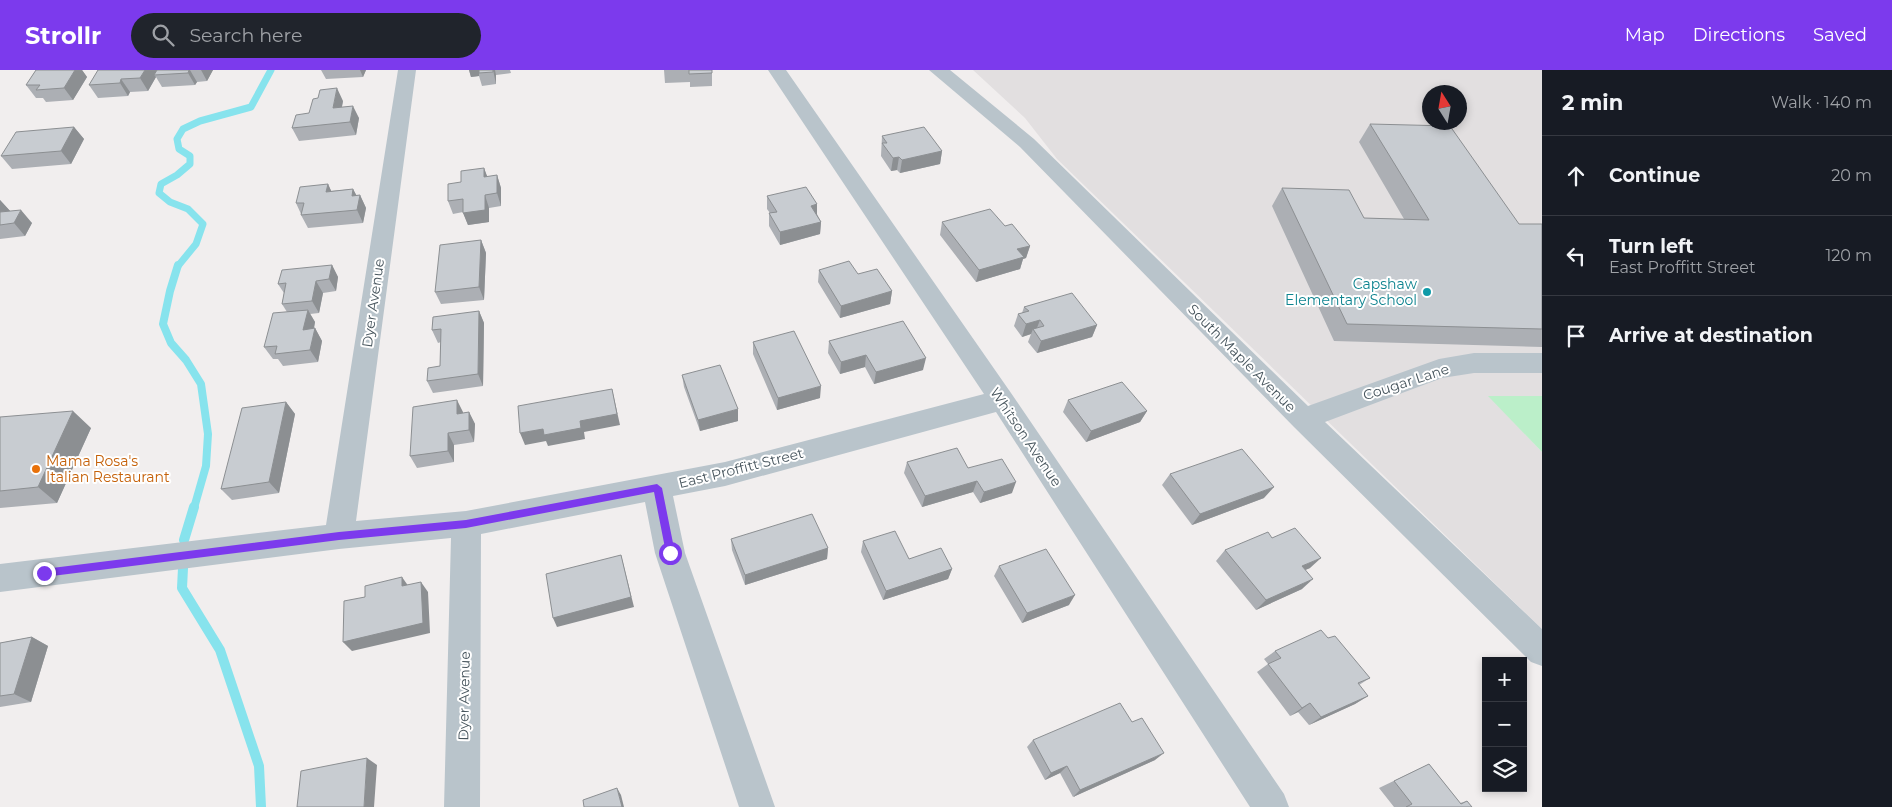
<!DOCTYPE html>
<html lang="en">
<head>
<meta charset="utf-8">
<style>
	:root { --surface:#171b24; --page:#20242c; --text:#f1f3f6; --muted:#9ea1a6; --line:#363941; --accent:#7c3aed }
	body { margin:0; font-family:Montserrat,sans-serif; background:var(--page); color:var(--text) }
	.controls { position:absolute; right:15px; bottom:15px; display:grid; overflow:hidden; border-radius:0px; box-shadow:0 2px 8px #0003 }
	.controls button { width:45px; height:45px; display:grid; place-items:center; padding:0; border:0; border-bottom:1px solid var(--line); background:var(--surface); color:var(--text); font:25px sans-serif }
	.compass { position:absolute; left:1422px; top:15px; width:45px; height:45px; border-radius:50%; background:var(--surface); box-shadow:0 2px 8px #0003; rotate:349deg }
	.stop { position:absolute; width:15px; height:15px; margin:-11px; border:4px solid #7c3aed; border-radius:50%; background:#fff }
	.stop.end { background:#7c3aed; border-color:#fff; box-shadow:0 1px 5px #0008 }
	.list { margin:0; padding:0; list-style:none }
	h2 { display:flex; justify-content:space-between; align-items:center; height:65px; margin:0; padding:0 20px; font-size:21px }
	h2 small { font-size:16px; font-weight:400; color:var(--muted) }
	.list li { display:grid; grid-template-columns:32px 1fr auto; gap:15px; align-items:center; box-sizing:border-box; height:80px; padding:0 20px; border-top:1px solid var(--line) }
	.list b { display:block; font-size:19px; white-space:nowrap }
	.list p { margin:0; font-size:16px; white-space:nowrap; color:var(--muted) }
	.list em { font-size:16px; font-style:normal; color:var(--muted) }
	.icon { flex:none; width:28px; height:28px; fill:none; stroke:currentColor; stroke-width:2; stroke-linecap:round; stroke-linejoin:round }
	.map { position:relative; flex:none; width:1542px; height:737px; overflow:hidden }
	header { display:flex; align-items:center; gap:30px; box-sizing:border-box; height:70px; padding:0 25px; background:var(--accent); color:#fff }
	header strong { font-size:24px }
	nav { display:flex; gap:28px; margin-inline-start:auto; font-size:18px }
	.search { width:350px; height:45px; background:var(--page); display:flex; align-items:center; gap:12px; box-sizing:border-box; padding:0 18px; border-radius:28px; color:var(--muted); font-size:19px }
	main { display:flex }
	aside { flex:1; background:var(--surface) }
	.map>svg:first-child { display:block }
	.education { fill:#e2dfe0; fill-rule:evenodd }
	.green { fill:#bbefc9 }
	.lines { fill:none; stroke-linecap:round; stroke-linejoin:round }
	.stream-far2 { stroke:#87e3ed; stroke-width:7 }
	.stream-far1 { stroke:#87e3ed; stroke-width:8 }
	.stream { stroke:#87e3ed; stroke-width:10 }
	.minor { fill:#b9c4cb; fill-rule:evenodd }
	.wall { fill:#acafb4 }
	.shaded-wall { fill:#8c8f92 }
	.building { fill:#c8ccd1; stroke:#8c8f92 }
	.route { fill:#7c3aed }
	.culture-dot { fill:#0f9aa8; stroke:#fff; stroke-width:2 }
	.food-dot { fill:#e8710a; stroke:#fff; stroke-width:2 }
	.labels { text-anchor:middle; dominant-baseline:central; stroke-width:4; stroke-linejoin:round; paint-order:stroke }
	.culture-label { font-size:14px; fill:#0d838f; stroke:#fff; text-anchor:end }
	.street-label { font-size:14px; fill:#46545c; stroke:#fff }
	.food-label { font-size:14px; fill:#c56008; stroke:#fff; text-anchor:start }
</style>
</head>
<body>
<header>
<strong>Strollr</strong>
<div class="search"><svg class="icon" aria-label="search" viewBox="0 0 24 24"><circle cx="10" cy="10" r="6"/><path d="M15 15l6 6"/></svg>Search here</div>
<nav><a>Map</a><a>Directions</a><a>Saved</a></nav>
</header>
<main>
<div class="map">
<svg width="1542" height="737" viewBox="0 0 1542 737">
	<rect width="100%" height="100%" fill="#f1eeee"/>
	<path class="education" d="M973 0H1542V326H1489L1542 382V559L1057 89 1025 48ZM1430 22H1460V52H1430Z"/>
	<path class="green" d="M1488 326H1542V382Z"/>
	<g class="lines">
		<path class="stream-far2" d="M178 196 196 174 203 154 188 139 170 132 159 123 161 114 177 105 190 94V86L179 79 177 69 183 59 200 51 251 37 271 0"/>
		<path class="stream-far1" d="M178 195 170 221 163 254 171 273 186 290 201 314 208 364 206 396 194 438"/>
		<path class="stream" d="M184 470 194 437
			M183 498 182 518 220 580 259 696 261 737"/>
		<path class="minor" d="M398 0H416L356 451 466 441 725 392 984 324 768 0H786L1011 323 1284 724 1289 737H1250L996 342 725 416 673 426 685 483 775 737H739L655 483 645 432 481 464 480 737H444L451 468 339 479 0 522V494L326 455Z
			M929 0H950L1034 69 1308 336 1439 289 1474 283H1542V303H1474L1442 308 1325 352 1542 559V596L1531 592 1294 357 1020 77Z"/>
	</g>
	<path class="wall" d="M36 0H82L87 7 73 30 46 32 43 28H36L26 15Z
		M98 0H213L207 11 197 12 195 15 162 17 156 7 148 21 130 22 128 26 98 28 89 15Z
		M321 0H366L363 7 326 9Z
		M469 0H510L511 3 496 5V14L482 16 479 6 471 7Z
		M664 0H712V16L690 17V12L665 13Z
		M343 31 342 37 359 48 356 65 299 71 292 58 309 43Z
		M1370 54 1519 154H1542V277L1334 271 1272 136 1282 118 1364 148 1404 149 1359 72Z
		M74 57 84 69 71 94 12 99 1 86Z
		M882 66 942 81 940 94 900 103 897 100 891 101 881 86Z
		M484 98 487 107 497 105 501 118V136L489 138V152L468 155 463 142 453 144 448 131 461 112Z
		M328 114 331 121 353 119 356 125H360L366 138 363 153 308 158 301 145V144L296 133Z
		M767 126 817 134V144L821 152 820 164 780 175 769 156V143H770L767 139Z
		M0 130 10 141 32 153 25 166 0 169Z
		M942 152 1005 156 1030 176 1026 188 1023 189 1020 199 976 212 940 165Z
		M481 170 486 183 484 230 441 234 435 222Z
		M332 195 338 207 336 221 323 223 319 243 310 244 315 252 314 259 315 258 322 271 318 292 283 296 278 289H273L264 277 287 242 282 234 284 223 278 214Z
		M819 200 858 204 892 221 890 234 840 248 818 212Z
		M1024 237 1097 255 1092 267 1037 283 1028 272 1031 264 1022 267 1014 256 1018 244 1022 243Z
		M479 241 484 253 483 316 433 323 427 311 440 296 441 272 438 273 432 260Z
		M829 271 923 300 874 314 865 297 840 304 828 283Z
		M753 272 820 328 777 340 753 284Z
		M682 305 738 351 700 361 684 317Z
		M1068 330 1147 341 1140 352 1086 372 1063 342Z
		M286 332 295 344 279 423 232 430 221 419Z
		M463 342V343L469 342 475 354 474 372 454 375V392L417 398 410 386Z
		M0 347 91 358 57 433 0 438Z
		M907 392 968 398 1012 423 980 433 973 422 922 437 904 403Z
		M1170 404 1264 428 1192 455 1162 415Z
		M1272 468 1310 498 1305 500 1302 519 1256 540 1216 491 1225 480Z
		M731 469 828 478 827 489 745 515 732 480Z
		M863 471 909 489 952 499 948 509 883 530 861 482Z
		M999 496 1069 535 1022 553 994 506Z
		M32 567 48 576 31 632 0 637V573Z
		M1328 568 1370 608 1359 615 1368 626 1355 634 1309 655 1298 642 1290 646 1257 602 1268 594 1264 589 1275 581Z
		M1132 652 1155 690 1073 727 1060 703 1045 710 1027 677 1033 670Z
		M1429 694 1460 733 1467 731 1472 737H1394L1379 718Z"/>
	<path class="shaded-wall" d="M75 0H82L87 7 73 30 64 18Z
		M145 0H159L154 5 156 7 148 21 140 8Z
		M189 0H190L197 12 195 15 188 3Z
		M201 0H213L207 11Z
		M360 0H366L363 7Z
		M469 0H481L479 3V6L471 7Z
		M493 0H495L496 5V14Z
		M121 9 130 22 128 26 120 13Z
		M337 18 343 31 339 50 333 38Z
		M353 36 359 48 356 65 350 52Z
		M74 57 84 69 71 94 61 81Z
		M942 81 940 94 900 103 902 90Z
		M899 87 897 100 891 101 893 88Z
		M484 98 489 111 484 107Z
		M497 105 501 118V136L497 123Z
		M328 114 334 127 326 122Z
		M353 119 359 130 360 125 366 138 363 153 357 140 352 126Z
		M485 125 489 138V152L468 155 463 143Z
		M0 130 12 143 0 150Z
		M817 134V147L811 136Z
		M21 140 32 153 25 166 14 153Z
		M821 152 820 164 780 175V162Z
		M481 170 486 183 484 230 479 217Z
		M1030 176 1026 188 1023 189 1020 199 976 212 979 200 1017 179Z
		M332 195 338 207 336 221 329 209Z
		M316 211 323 223 319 243 312 231Z
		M892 221 890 234 840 248 841 236Z
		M308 240 315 252 311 272 303 260Z
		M479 241 484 253 483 316 478 304Z
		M1040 250 1035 263 1033 259 1031 264 1022 267 1026 254Z
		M1097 255 1092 267 1037 283 1041 271Z
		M315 258 322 271 318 292 310 280Z
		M866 285 865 297 840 304 841 292Z
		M926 288 923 300 874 314 876 302Z
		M821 316 820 328 777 340 778 328Z
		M612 319 620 355 584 362 585 369 548 376 546 371 525 375 520 363 580 351Z
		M457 330 463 342V356L457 344Z
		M286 332 295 344 279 423 269 412Z
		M738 339V351L700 361 698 350Z
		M73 341 91 358 57 433 38 417Z
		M1147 341 1140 352 1086 372 1091 361Z
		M469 342 475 354 474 372 469 360Z
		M448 363 454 375V392L448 381Z
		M977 411 973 422 922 437 925 426Z
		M1016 412 1012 423 980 433 984 422Z
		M1274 417 1264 428 1192 455 1200 444Z
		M828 478 827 489 745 515V505Z
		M621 485 634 537 557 557 553 548Z
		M1321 488 1310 498 1291 506 1302 496Z
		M952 499 948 509 883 530 886 521Z
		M402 507 409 517 402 516Z
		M1313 509 1302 519 1256 540 1266 530Z
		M421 512 428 522 430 563 352 581 343 572Z
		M1075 525 1069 535 1022 553 1027 543Z
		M32 567 48 576 31 632 14 624Z
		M1368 626 1355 634 1309 655 1321 647Z
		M1310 633 1298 642 1290 646 1302 638Z
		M1164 683 1155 690 1073 727 1080 720Z
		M367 688 377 695 374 737H364Z
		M1067 696 1060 703 1045 710 1051 703Z
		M617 718 621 725 624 737H622Z"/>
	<path class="building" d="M36 0H75L64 18 36 20 40 15H26Z
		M98 0H145L140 8 121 9 120 13 89 15Z
		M157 0H189L188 3 154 5Z
		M479 0H493V2L479 3Z
		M689 0H712V3L689 4Z
		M337 18 333 38 353 36 350 52 292 58 296 45 309 43 313 29 318 28 320 20Z
		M1370 54 1450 56 1519 154H1542V259L1347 254 1282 118 1349 120 1364 148 1429 150Z
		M74 57 61 81 1 86 16 62Z
		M924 57 942 81 902 90 899 87 893 88 882 73H887L882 66Z
		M484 98V107L497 105V123L485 125V140L463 143V129L448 131V114L461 112V101Z
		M328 114 326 122 353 119 352 126 360 125 357 140 301 145 304 133H296L300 117Z
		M806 117 817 134 811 136 821 152 780 162 769 143 777 142 767 126Z
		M990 139 1005 156 1012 154 1030 176 1017 179 1024 187 979 200 942 152Z
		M21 140 14 153 0 155V142Z
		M481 170 479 217 435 222 440 175Z
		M849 191 858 204 877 199 892 221 841 236 819 200Z
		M332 195 329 209 316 211 312 231 282 234 286 213 278 214 282 200Z
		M1072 223 1097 255 1041 271 1033 259 1044 256 1040 250 1026 254 1018 244 1029 241 1024 237Z
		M308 240 303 260 315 258 310 280 275 284 277 276 264 277 273 243Z
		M479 241 478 304 427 311 428 298 440 296 441 259 432 260 433 247Z
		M903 251 926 288 876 302 866 285 841 292 829 271Z
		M794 261 821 316 778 328 753 272Z
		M720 295 738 339 698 350 682 305Z
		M1122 312 1147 341 1091 361 1068 330Z
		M612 319 617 344 580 351 581 358 544 365 543 359 520 363 518 336Z
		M457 330V344L469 342V360L448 363V381L410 386 413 337Z
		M286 332 269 412 221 419 242 338Z
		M73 341 38 417 0 421V347Z
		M957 378 968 398 1002 389 1016 412 984 422 977 411 925 426 907 392Z
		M1242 379 1274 417 1200 444 1170 404Z
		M812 444 828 478 745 505 731 469Z
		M1295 458 1321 488 1302 496 1313 509 1266 530 1225 480 1268 462 1272 468Z
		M895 461 909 489 941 478 952 499 886 521 863 471Z
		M1046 479 1075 525 1027 543 999 496Z
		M621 485 631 527 553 548 546 504Z
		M402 507V516L421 512 423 553 343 572 344 531 365 527V516Z
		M1321 560 1328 568 1335 566 1370 608 1358 613 1368 626 1321 647 1310 633 1302 638 1268 594 1281 588 1275 581Z
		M32 567 14 624 0 626V573Z
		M1120 633 1132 652 1142 648 1164 683 1080 720 1067 696 1051 703 1033 670Z
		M367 688 364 737H297L301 701Z
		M1429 694 1461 734 1467 731 1472 737H1406L1412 734 1394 711Z
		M617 718 622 737H584L583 730Z"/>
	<path class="route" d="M657 414 662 418 675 483 670 487 666 483 654 422 466 458 339 470 44 507 39 503 44 499 339 462 466 450Z"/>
	<circle class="culture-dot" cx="1427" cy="222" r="5"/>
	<circle class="food-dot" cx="36" cy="399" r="5"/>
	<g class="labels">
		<g class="culture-label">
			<text x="1417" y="214">Capshaw<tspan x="1417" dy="16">Elementary School</tspan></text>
		</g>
		<g class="street-label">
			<text transform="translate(373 233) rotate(-82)">Dyer Avenue</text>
			<text transform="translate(1242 288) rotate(45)">South Maple Avenue</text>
			<text transform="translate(1406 312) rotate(-18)">Cougar Lane</text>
			<text transform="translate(1026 367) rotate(56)">Whitson Avenue</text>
			<text transform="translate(741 398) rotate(-14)">East Proffitt Street</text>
			<text transform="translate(464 626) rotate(-89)">Dyer Avenue</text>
		</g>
		<g class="food-label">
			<text x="46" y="391">Mama Rosa's<tspan x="46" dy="16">Italian Restaurant</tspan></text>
		</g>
	</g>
</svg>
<div class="controls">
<button>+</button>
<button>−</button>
<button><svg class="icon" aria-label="layers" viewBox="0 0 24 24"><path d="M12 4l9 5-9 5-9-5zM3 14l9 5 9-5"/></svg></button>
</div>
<svg class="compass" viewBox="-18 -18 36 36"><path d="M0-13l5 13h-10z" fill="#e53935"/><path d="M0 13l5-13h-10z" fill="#9ea1a6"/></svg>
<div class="stop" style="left:670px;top:483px"></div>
<div class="stop end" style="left:44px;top:503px"></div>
</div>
<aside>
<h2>2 min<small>Walk · 140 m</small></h2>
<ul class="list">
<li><svg class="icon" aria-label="ahead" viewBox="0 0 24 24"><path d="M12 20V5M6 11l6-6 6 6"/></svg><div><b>Continue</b></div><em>20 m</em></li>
<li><svg class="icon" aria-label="left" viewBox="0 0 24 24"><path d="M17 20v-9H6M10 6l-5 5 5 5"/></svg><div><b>Turn left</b><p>East Proffitt Street</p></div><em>120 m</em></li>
<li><svg class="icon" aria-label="arrive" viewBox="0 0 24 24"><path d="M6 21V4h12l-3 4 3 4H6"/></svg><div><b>Arrive at destination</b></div></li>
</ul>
</aside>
</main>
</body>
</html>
